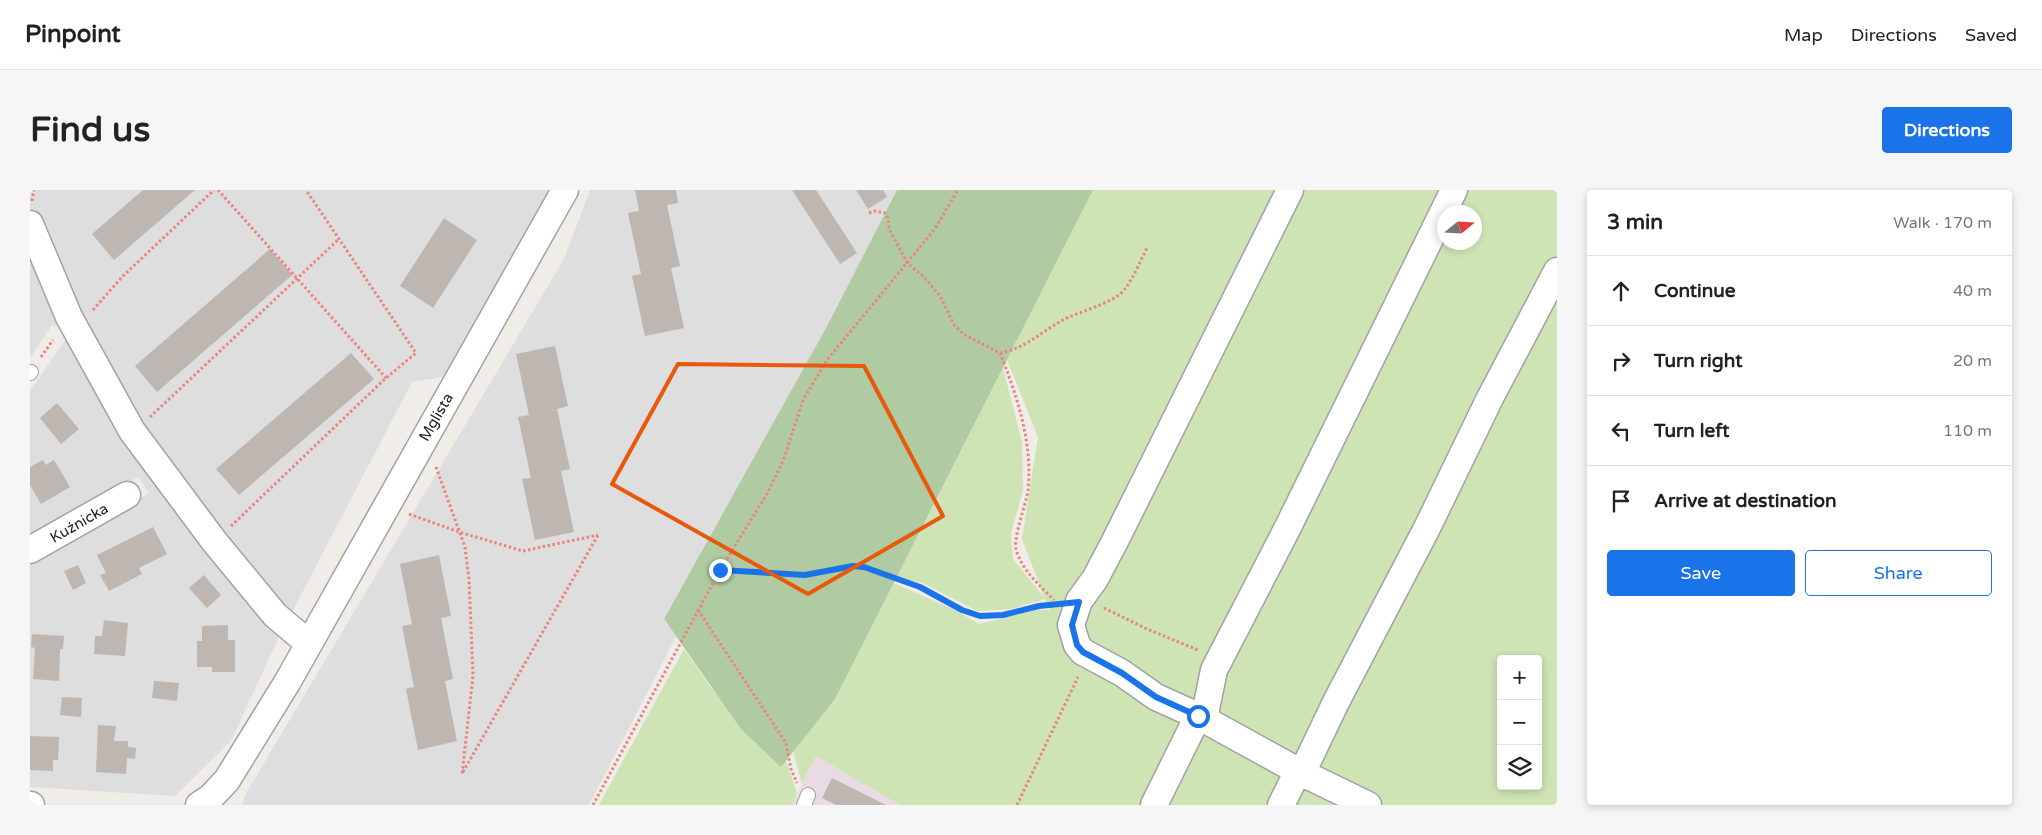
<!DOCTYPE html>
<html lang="en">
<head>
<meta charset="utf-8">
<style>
	:root { --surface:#fff; --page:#f6f6f6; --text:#222; --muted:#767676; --line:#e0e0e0; --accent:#1a73e8 }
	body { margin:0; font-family:"Varela Round",sans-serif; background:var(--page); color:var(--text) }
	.controls { position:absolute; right:15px; bottom:15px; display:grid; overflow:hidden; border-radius:5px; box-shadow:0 2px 8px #0003 }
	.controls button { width:45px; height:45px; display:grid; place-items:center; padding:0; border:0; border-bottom:1px solid var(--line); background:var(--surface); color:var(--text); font:25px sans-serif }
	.compass { position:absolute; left:1407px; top:15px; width:45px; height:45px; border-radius:50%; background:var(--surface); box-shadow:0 2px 8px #0003; rotate:72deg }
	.stop { position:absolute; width:15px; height:15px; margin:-11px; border:4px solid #1a73e8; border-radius:50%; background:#fff }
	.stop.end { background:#1a73e8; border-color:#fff; box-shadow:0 1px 5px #0008 }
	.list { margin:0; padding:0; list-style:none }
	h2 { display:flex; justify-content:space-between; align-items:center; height:65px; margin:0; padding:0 20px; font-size:21px }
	h2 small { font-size:16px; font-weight:400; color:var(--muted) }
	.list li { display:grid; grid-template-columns:32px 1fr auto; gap:15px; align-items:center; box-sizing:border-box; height:70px; padding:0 20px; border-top:1px solid var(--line) }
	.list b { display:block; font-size:19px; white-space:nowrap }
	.list em { font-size:16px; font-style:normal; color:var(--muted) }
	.actions { display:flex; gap:10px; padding:15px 20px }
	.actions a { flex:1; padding:11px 0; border:1px solid var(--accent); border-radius:5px; text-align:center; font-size:18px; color:var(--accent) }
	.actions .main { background:var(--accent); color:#fff }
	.icon { flex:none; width:28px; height:28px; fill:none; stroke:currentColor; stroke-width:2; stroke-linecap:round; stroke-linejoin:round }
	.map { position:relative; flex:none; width:1527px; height:615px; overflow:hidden; border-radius:5px }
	header { display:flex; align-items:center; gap:30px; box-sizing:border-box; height:70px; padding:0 25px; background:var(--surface); border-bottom:1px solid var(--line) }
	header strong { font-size:24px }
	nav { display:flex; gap:28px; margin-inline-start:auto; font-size:18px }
	.intro { display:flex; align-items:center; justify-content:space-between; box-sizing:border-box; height:120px; padding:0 30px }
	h1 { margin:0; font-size:35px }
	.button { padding:12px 22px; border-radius:5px; background:var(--accent); color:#fff; font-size:18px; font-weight:700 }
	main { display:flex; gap:30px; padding:0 30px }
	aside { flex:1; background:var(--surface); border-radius:5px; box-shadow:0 2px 8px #0003 }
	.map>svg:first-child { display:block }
	.residential { fill:#dedede }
	.industrial { fill:#e8dbe6 }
	.grass { fill:#cee4b4; fill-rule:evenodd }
	.forest { fill:#b0caa2 }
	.building { fill:#bdb6b1 }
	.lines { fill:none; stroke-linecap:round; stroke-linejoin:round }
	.service-casing { stroke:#a2a2a2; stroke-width:16 }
	.minor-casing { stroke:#a2a2a2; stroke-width:29 }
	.path { stroke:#eb837e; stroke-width:3; stroke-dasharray:2.5 2.5; stroke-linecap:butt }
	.service { stroke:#fff; stroke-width:14 }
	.minor { stroke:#fff; stroke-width:26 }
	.route { stroke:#1a73e8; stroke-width:6 }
	.marked { fill:none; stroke:#e8590c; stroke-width:4; stroke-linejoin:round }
	.labels { text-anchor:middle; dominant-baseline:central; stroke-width:4.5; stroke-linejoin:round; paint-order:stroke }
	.street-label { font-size:15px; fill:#212121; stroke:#fff }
</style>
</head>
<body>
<header>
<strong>Pinpoint</strong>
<nav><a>Map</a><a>Directions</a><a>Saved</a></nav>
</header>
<div class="intro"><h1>Find us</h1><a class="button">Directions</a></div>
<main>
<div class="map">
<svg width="1527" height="615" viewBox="0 0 1527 615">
	<rect width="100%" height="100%" fill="#f0ede8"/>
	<path class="residential" d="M0 0H525L417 186 382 192 247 451 201 551 145 606 0 597V373L119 303 108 287 0 347V201L42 140 22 135 0 168Z
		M560 0H867L796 138 634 429 646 447 559 615H213L215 605 534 69Z"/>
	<path class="industrial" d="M786 566 870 615H762Z"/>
	<path class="grass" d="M1063 0H1527V615H870L786 566 772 594 763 561 805 509 864 393 925 420 949 434 1007 420H1020L1015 409 982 419 947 421 893 393 867 387 973 178 992 252 993 301 981 343 983 369 1014 407 992 349 1008 247 977 170ZM1414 22H1444V52H1414ZM1471 469H1508V596H1471Z
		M654 459 681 498 751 577 756 571 767 603 762 615H569Z"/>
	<path class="forest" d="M867 0H1063L805 509 751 577 711 539 634 429 796 138Z"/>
	<path class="building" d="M113 0H165L84 70 62 44Z
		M605 0H646L648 13 637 15 650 76 641 78 654 138 615 146 602 86 611 84 598 23 609 21Z
		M762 0H786L827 63 810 74Z
		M826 0H853L857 7 838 19Z
		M414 28 447 50 403 118 370 96Z
		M240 59 262 85 127 202 105 176Z
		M525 156 538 216 527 219 540 279 531 281 544 342 505 350 492 289 501 288 488 227 499 225 486 164Z
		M321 163 344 189 209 305 186 279Z
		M27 213 49 239 31 254 10 228Z
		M13 270 16 275 24 270 40 297 11 314 0 295V277Z
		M123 337 137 364 109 378 112 384 79 401 70 385 76 383 67 365Z
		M409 365 421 426 411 428 423 489 415 491 427 551 388 560 376 499 384 497 372 436 382 434 370 374Z
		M48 375 56 393 43 400 34 381Z
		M174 385 191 405 177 418 159 398Z
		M74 430 98 433 95 466 64 464 65 446H72Z
		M198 435V450H205V482H182V477H167V451H172V436Z
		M2 444 34 446 33 459H30L29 491 3 489 5 458 1 457Z
		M124 491 149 493 147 511 122 508Z
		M32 507 52 508 51 527 30 525Z
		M68 535 86 536 84 551H98V557L106 558 105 569 97 568 96 584 66 582Z
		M0 546 29 547 28 570H23V581L0 580Z
		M802 588 856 615H806L792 608Z"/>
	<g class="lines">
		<g class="service-casing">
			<path id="service" d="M0 183 1 182
				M774 615 778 605"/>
		</g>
		<g class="minor-casing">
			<path id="minor" d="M1260 0 1085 351 1065 389 1049 411 1041 435 1047 455 1053 462 1092 483 1126 507 1168 526 1268 581 1338 615
				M0 34 39 127 102 241 184 351 245 425 278 453
				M0 360 97 305
				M1174 529 1184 480 1257 339 1424 0
				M1272 583 1306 512 1397 338 1460 208 1527 81
				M0 615H1
				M169 615 181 607 197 590 258 491 535 0
				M1124 615 1168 526
				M1251 615 1268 581"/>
		</g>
		<path class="path" d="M188 0 356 188
			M2 11 4 0
			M839 23 845 21 855 23 858 28 859 39 878 74 893 86 910 106 924 135 933 144 970 163C987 206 1003 253 998 300 996 315 983 348 986 359 991 379 1010 396 1024 410
			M63 120 92 87 184 0
			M970 163C994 159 1010 143 1031 131 1047 122 1085 113 1095 99 1104 87 1110 71 1117 58
			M11 167 23 150
			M120 227 309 49
			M406 277 435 357 439 389 443 486 432 585
			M379 324 429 342 493 361 568 345
			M201 336 356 188 386 163 276 0
			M691 380 775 385 823 376 834 377 890 397 933 419 950 426 973 425 1009 415H1024
			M1074 418 1117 439 1168 460
			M668 420 756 553 761 579 767 593
			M433 582 568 345
			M563 615 690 380 737 304 753 271 773 210 797 170 904 40 928 0
			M987 615 1048 487"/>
		<use href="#service" class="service"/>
		<use href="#minor" class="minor"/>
	</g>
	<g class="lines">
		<path class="route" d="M690 380 775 385 823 376 834 377 890 397 932 420 950 426 973 425 1009 416 1049 412 1042 435 1047 455 1053 462 1092 483 1126 507 1168 526"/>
	</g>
	<path class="marked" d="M648 174 834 176 913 326 778 404 582 294Z"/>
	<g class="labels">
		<g class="street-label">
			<text transform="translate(406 227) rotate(-60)">Mglista</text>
			<text transform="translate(49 333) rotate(-30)">Kuźnicka</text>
		</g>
	</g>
</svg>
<div class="controls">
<button>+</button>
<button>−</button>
<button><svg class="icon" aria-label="layers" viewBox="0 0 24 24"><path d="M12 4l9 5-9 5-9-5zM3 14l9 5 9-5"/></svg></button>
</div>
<svg class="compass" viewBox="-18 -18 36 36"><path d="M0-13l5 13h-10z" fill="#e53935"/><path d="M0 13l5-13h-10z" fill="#767676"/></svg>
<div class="stop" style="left:1168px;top:526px"></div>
<div class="stop end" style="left:690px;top:380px"></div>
</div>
<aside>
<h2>3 min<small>Walk · 170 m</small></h2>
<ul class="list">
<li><svg class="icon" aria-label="ahead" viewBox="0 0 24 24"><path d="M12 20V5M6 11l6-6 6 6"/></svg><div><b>Continue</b></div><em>40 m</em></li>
<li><svg class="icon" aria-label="right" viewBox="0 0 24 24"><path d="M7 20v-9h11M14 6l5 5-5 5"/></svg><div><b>Turn right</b></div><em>20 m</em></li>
<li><svg class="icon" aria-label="left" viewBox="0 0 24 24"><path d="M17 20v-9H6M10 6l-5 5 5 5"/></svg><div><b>Turn left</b></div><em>110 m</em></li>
<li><svg class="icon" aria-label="arrive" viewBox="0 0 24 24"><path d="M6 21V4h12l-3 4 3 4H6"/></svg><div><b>Arrive at destination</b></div></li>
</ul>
<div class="actions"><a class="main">Save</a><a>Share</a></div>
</aside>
</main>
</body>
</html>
